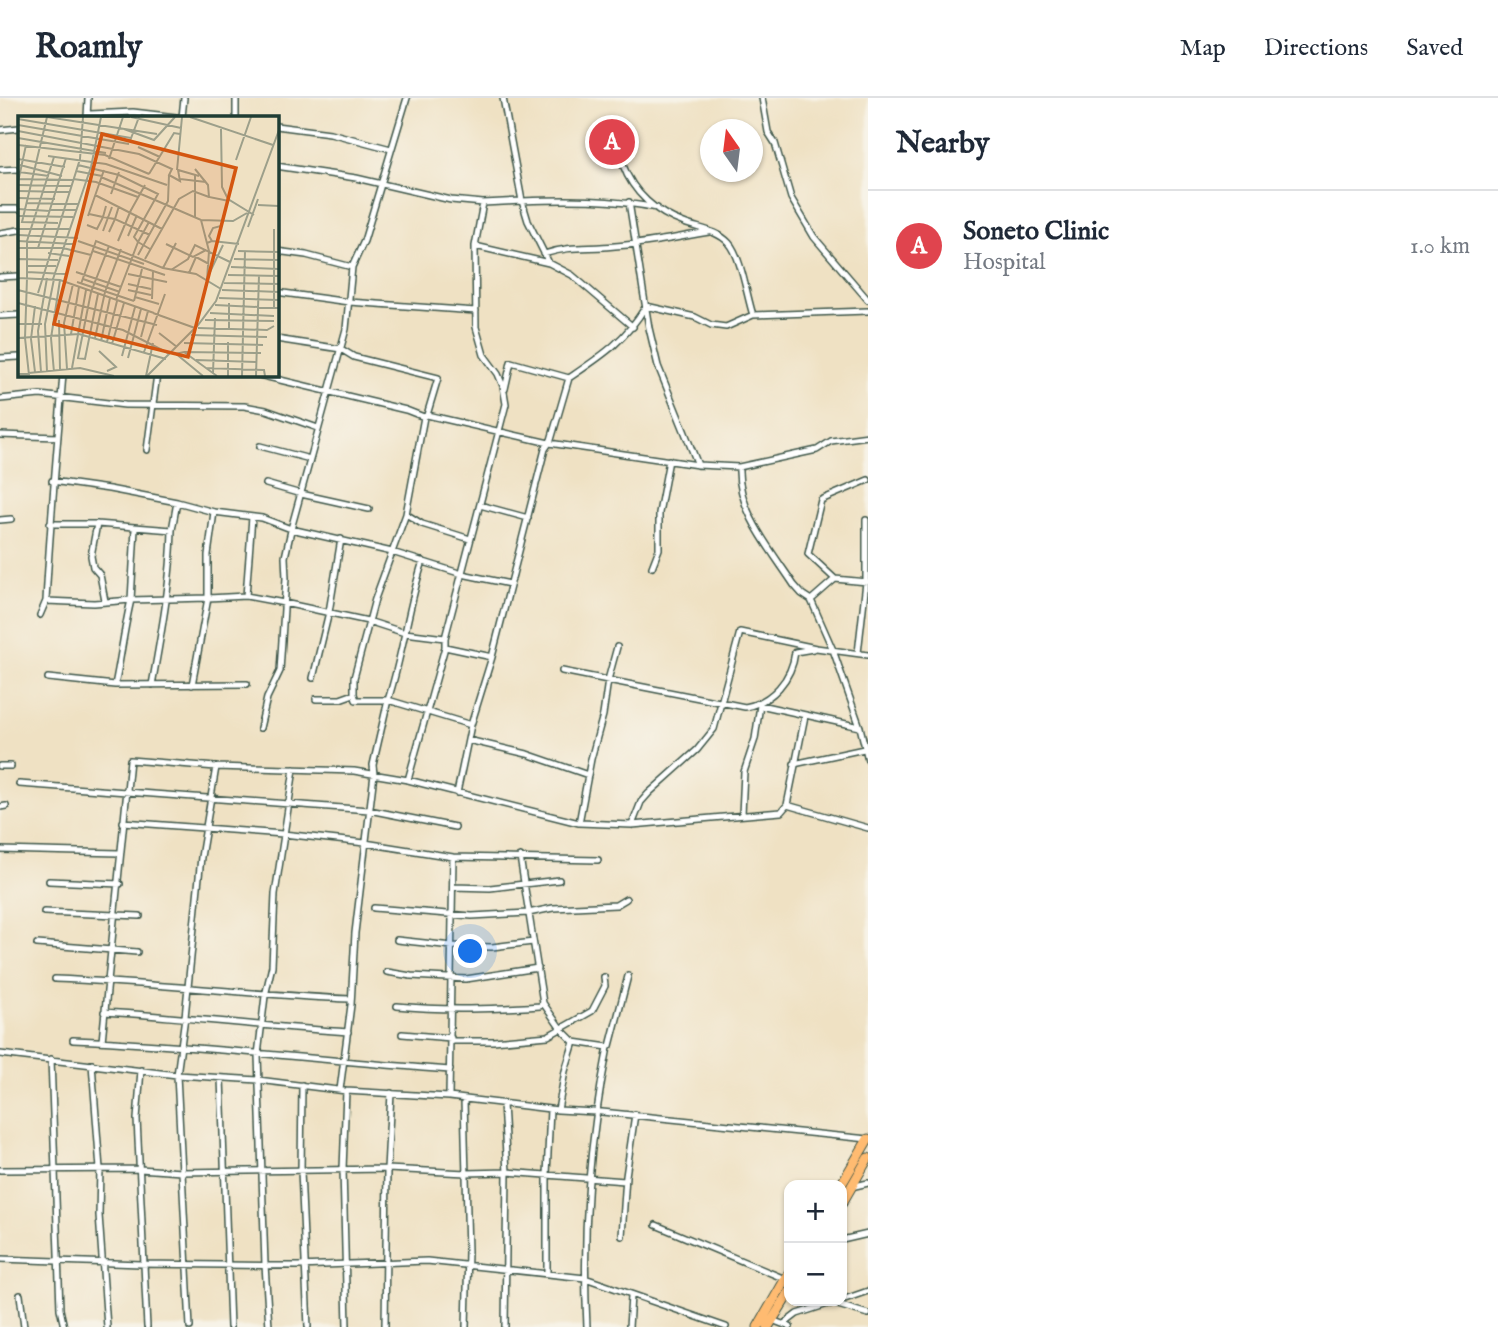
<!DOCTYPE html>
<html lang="en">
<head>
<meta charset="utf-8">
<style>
	:root { --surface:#fff; --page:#f2f2f3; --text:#1f2937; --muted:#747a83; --line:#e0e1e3; --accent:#0b8043 }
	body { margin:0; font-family:"IM FELL English",serif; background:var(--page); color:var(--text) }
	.controls { position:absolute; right:21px; bottom:21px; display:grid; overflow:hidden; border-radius:14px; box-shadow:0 2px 5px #0004 }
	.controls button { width:63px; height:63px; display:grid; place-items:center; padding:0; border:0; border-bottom:2px solid var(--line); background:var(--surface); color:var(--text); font:35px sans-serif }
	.compass { position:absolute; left:700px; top:21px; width:63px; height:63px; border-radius:50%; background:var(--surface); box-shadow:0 2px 5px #0004; rotate:346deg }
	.you { position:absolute; left:471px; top:854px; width:24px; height:24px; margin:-18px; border:5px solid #fff; border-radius:50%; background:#1a73e8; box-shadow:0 0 0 10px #1a73e833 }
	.badge { display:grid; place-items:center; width:46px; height:46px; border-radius:50%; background:var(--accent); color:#fff; font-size:23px; font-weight:700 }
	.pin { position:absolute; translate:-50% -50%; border:4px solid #fff; box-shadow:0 2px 7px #0006 }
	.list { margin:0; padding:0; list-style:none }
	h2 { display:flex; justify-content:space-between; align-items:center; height:91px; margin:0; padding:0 28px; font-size:30px }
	h2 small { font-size:23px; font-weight:400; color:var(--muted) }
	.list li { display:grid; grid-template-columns:46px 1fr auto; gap:21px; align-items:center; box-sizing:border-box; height:112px; padding:0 28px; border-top:2px solid var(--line) }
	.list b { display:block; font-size:26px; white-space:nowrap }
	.list p { margin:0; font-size:23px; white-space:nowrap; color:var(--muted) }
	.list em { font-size:23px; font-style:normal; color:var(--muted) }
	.map { position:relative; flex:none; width:868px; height:1229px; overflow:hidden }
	header { display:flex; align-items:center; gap:42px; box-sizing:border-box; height:98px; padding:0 35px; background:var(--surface); border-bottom:2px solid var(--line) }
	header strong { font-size:33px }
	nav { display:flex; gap:38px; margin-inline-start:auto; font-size:24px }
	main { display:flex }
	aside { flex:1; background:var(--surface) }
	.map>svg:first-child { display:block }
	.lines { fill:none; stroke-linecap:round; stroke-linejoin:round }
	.street-casing { stroke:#3e5649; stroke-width:8 }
	.primary-casing { stroke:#3e5649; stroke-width:11 }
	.street { stroke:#fff; stroke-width:5 }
	.primary { stroke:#ffbb71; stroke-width:9 }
	.inset-road { fill:none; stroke:#9c9f8a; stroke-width:2 }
	.view { fill:#d45610; fill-opacity:0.15; stroke:#d45610; stroke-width:3.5 }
	.inset-edge { fill:none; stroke:#1f3d34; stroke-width:3.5 }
</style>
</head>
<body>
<header>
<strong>Roamly</strong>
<nav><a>Map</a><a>Directions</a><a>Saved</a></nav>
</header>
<main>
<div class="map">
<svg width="868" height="1229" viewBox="0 0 868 1229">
	<rect width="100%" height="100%" fill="#f7f3e8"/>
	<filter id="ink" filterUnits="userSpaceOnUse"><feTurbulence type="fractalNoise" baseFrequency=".0143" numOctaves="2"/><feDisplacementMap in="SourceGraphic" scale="14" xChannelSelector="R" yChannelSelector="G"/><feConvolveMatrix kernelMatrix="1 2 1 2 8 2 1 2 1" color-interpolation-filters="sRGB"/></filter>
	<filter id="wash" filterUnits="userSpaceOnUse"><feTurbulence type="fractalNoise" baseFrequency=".00686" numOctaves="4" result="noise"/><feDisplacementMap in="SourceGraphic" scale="28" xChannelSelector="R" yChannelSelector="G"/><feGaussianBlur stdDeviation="1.57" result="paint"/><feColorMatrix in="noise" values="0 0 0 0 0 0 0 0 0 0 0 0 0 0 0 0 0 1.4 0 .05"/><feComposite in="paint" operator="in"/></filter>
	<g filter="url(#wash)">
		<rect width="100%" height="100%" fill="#efe1c3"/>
	</g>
	<g filter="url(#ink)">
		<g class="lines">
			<g class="street-casing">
				<path id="street" d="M236 0V19
					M762 0 768 34 775 45 791 100 814 139 868 202
					M87 19 88 0
					M88 19 90 16 133 14 176 19
					M182 19 184 0
					M276 28 330 35 391 51
					M0 32 19 30
					M623 67C633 95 656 115 684 125 699 131 717 132 729 145 741 158 747 199 753 217L868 213
					M276 68 356 80 451 102 483 105 475 148 549 165 528 123 522 103C568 101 611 101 657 110
					M0 72 19 71
					M629 104 649 230 658 268 698 367
					M483 105 522 103 503 0
					M0 111H19
					M0 135 19 132
					M276 153 306 157 352 169
					M544 156C571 147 588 151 615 148 647 146 678 139 709 134
					M549 165 572 177 633 229
					M0 179 19 178
					M276 194 349 204 476 213
					M0 218 19 217
					M276 241 341 251 354 259 438 280 427 317 424 319 406 416 375 501 354 580V596L356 602H388L373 667 374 676 355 835 351 907 340 992
					M0 260 19 259
					M255 276 406 312 424 319
					M505 291 511 264 569 280
					M0 301 40 297 125 307 244 308 266 312 318 330
					M427 317 549 345 698 367 739 369 817 352 831 343 868 338
					M0 337 58 339
					M260 348 310 361
					M147 352 157 276
					M739 369C737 413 772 453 794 487L802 496 811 502 833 552 860 629 868 662
					M52 383 109 391 177 404 214 414 262 420 291 431 392 454 462 476 510 486
					M266 386 301 396 369 411
					M480 407 528 420
					M406 416 422 426 470 441
					M0 422 11 421
					M50 426H97L172 432 177 404
					M97 426 91 458 93 469 100 477 105 503
					M291 431 346 231 352 169 364 143 407 0
					M423 463C408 509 403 556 388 602L471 627
					M652 469 659 451V415L669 362
					M835 481 867 484
					M246 498 252 419
					M811 502 835 481 808 456 821 402 868 382
					M46 503 94 505 131 502 135 431
					M40 517 46 503C50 427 57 352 63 276
					M445 549 492 559
					M858 555 866 484V422
					M562 573 745 609C772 604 792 581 795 554L813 551
					M48 580 115 587C121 559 124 531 131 502L208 500V457L214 414
					M313 580 329 514 341 441
					M115 587 247 586
					M152 587C161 536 171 485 172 432
					M192 587 208 500 246 498 284 505 368 523 405 535 445 540
					M316 601H340L354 596
					M260 630 267 600 280 573 286 480 285 459 292 428
					M468 642 527 656 588 677
					M794 666 864 651
					M0 668H11
					M408 682 445 549V540L506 306 503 288 498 276 484 257 476 229 475 148
					M19 686 369 712 455 729
					M457 695 471 627 492 559 545 351 551 342 569 280C603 257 624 244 646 208L695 219 711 227 726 229 753 217
					M787 707 868 730
					M0 709 6 708
					M742 716 744 674 755 641 760 607 860 629
					M123 724 283 736 365 745 453 759 598 762
					M579 725 591 661 603 617 608 582 617 549
					M632 727 641 704 649 695 697 652 714 631 740 534 816 550 868 557
					M0 752 119 755
					M520 759 543 905 561 931 574 944 608 949
					M49 783 120 786
					M453 789 490 790 559 782
					M374 810 472 818 528 815 553 810 616 807 626 801
					M44 814 140 818
					M397 842 452 848 492 849 533 844
					M37 846 137 854
					M387 874 411 878 466 881 538 870
					M55 881C154 885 252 897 351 901
					M397 908C445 913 492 911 540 908L543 905
					M104 914C186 919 267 929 348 934
					M402 936 451 940
					M73 942C199 947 325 963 450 972
					M102 943 130 662 216 669 354 673 408 682 579 725 632 727 781 714 787 707 805 618
					M451 943H493L548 938 592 913 605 888 604 879
					M0 956 177 977 258 982 346 993 449 999 558 1012 595 1014
					M51 961 60 1211 64 1229
					M92 966 100 1071 99 1117 107 1229
					M141 972 137 1021 147 1229
					M221 980 230 1229
					M302 987 301 1073 308 1229
					M346 993 343 1071 347 1229
					M449 999 453 759
					M464 1002 468 1154 466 1229
					M503 1006 507 1074 505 1229
					M558 1012 565 973 574 944
					M592 1013 868 1041
					M0 1072 140 1071 181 1074 387 1071 466 1075 507 1074 625 1083
					M851 1089 868 1085
					M656 1127 785 1181
					M622 1138 626 1078 635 1016
					M842 1142 868 1136
					M0 1161 141 1166 298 1168 427 1163 585 1180 726 1229
					M547 1176V1077L550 1011
					M20 1197 24 1229
					M842 1202 868 1193
					M772 1222 790 1229
					M784 1226 797 1216 831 1205 868 1216
					M190 1229 177 977 185 919 201 759 216 669
					M269 1229 265 1167 258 957 265 898 272 868 275 796 294 671
					M385 1229 387 1071 391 995
					M587 1229C582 1132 589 1044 608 949L610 948 628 878
					M629 1229 631 1198"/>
			</g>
			<g class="primary-casing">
				<path id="primary" d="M841 1087 868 1041
					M842 1105 868 1060
					M758 1229 789 1175
					M768 1229 789 1195"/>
			</g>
			<use href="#street" class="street"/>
			<use href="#primary" class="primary"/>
		</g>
	</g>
	<g transform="translate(18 18)">
		<rect width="261" height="261" fill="#efe1c3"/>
		<path class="inset-road" d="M29 1 4 106 40 107M29 1 139 18M84 1H112M113 1 163 12M172 1 255 29M0 3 113 22M0 9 111 28M106 13 136 24 157 1M203 13 204 71 210 83 236 99M0 15 121 38 154 53 151 59 162 65 160 54 181 60M0 22 88 37M112 25 121 1M0 29 87 39 131 58M120 31 142 41M30 40 88 48 149 69M0 43 47 51M91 43 105 1M218 44 233 1M2 49 44 60M60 49 101 59 140 78 116 121 120 126 98 184M177 53 190 69 191 81 211 85M159 54 164 1M58 55 84 60M1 56 31 60M131 58 156 17 162 18M177 58V102M83 61 137 84M0 63 55 64M55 63 78 66 120 81M162 63 188 66M0 66 8 29M0 69 53 70M0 75 51 76M93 78 101 56M77 79 144 113M0 82 37 83M137 84 183 104 215 105 229 97M8 87 60 88M240 89 261 90M0 93 32 95M32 94H58M112 96 127 69M71 98 85 101 88 90M0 100 55 101M70 100 86 54M183 104 191 135 189 164M131 106 120 126 132 133M69 109 79 113 85 101 97 103 101 90M230 111 240 83M0 113H51M85 115 94 91M91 116 97 103 132 119M0 119 60 122M110 120 119 99M0 125 57 128M60 125 126 148M100 125 113 94M194 125 221 128M189 127 194 125 191 120 195 112 203 110 210 84M148 128 175 141 188 134M0 132H45L73 139M20 132 48 42M75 135 147 159M220 135 261 136M0 136V213M30 137 51 140M120 139 150 85 151 59M1 143 40 144M127 143 161 83 175 75 191 81M216 143 261 144M9 150H38M213 151 261 153M145 152 158 127M153 154 170 143 177 129 212 146M9 156 47 158M58 156 103 171M192 156 205 129M171 157 178 141 191 148M110 158 149 166M210 159 261 160M0 162 42 164 136 197M9 162V125L36 41M9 162 7 222 11 259M35 163 73 51 83 1M65 163 102 176M59 166 116 185M206 167 261 168M63 168 78 125 145 152 178 158 203 173M110 168 133 173M0 174 139 209M110 174 133 179M204 174 261 176M20 177 62 43 65 1M117 181 141 188M201 182 261 184M134 183 135 155M116 185 124 153M0 187 105 214 152 238M197 189 261 192M256 192V113M135 197 177 212M192 197 256 200M41 204 42 254M187 204 256 205M0 208H24M180 212 249 214 256 210M211 214V187M141 217 159 231M53 218 61 171M173 219 249 221M123 221 130 195M0 222 61 218 148 243M77 222 87 176 103 133M83 225 92 182M89 226 99 185M166 227 245 229M94 228 106 187M81 235 98 251 89 255M126 236 147 178M166 236 243 237M157 237 185 260M157 238 166 236 199 260M104 240 117 191M59 242 67 243 80 178M60 242 73 176 91 130M110 242 123 193M178 244 238 246M54 252 68 174M188 252 246 254 247 260M49 253 46 207 55 168M17 256 13 223 17 190M23 256 20 215 29 162M29 256 27 208 36 163M36 256 33 222 42 164M195 257 197 202M0 258 62 252 96 260M128 260 135 227M129 260 180 209 198 185 261 14M210 260V226M224 260 227 135M238 260 241 159"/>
		<path class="view" d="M84 18 218 52 170 241 36 208Z"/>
		<rect width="261" height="261" class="inset-edge"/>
	</g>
</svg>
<div class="controls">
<button>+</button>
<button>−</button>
</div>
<svg class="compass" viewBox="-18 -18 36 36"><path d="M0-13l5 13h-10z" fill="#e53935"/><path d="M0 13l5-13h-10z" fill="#747a83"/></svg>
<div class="you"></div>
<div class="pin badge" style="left:612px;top:44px;background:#e0444e">A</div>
</div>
<aside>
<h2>Nearby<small></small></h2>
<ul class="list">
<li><span class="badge" style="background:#e0444e">A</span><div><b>Soneto Clinic</b><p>Hospital</p></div><em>1.0 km</em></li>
</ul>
</aside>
</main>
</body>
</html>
